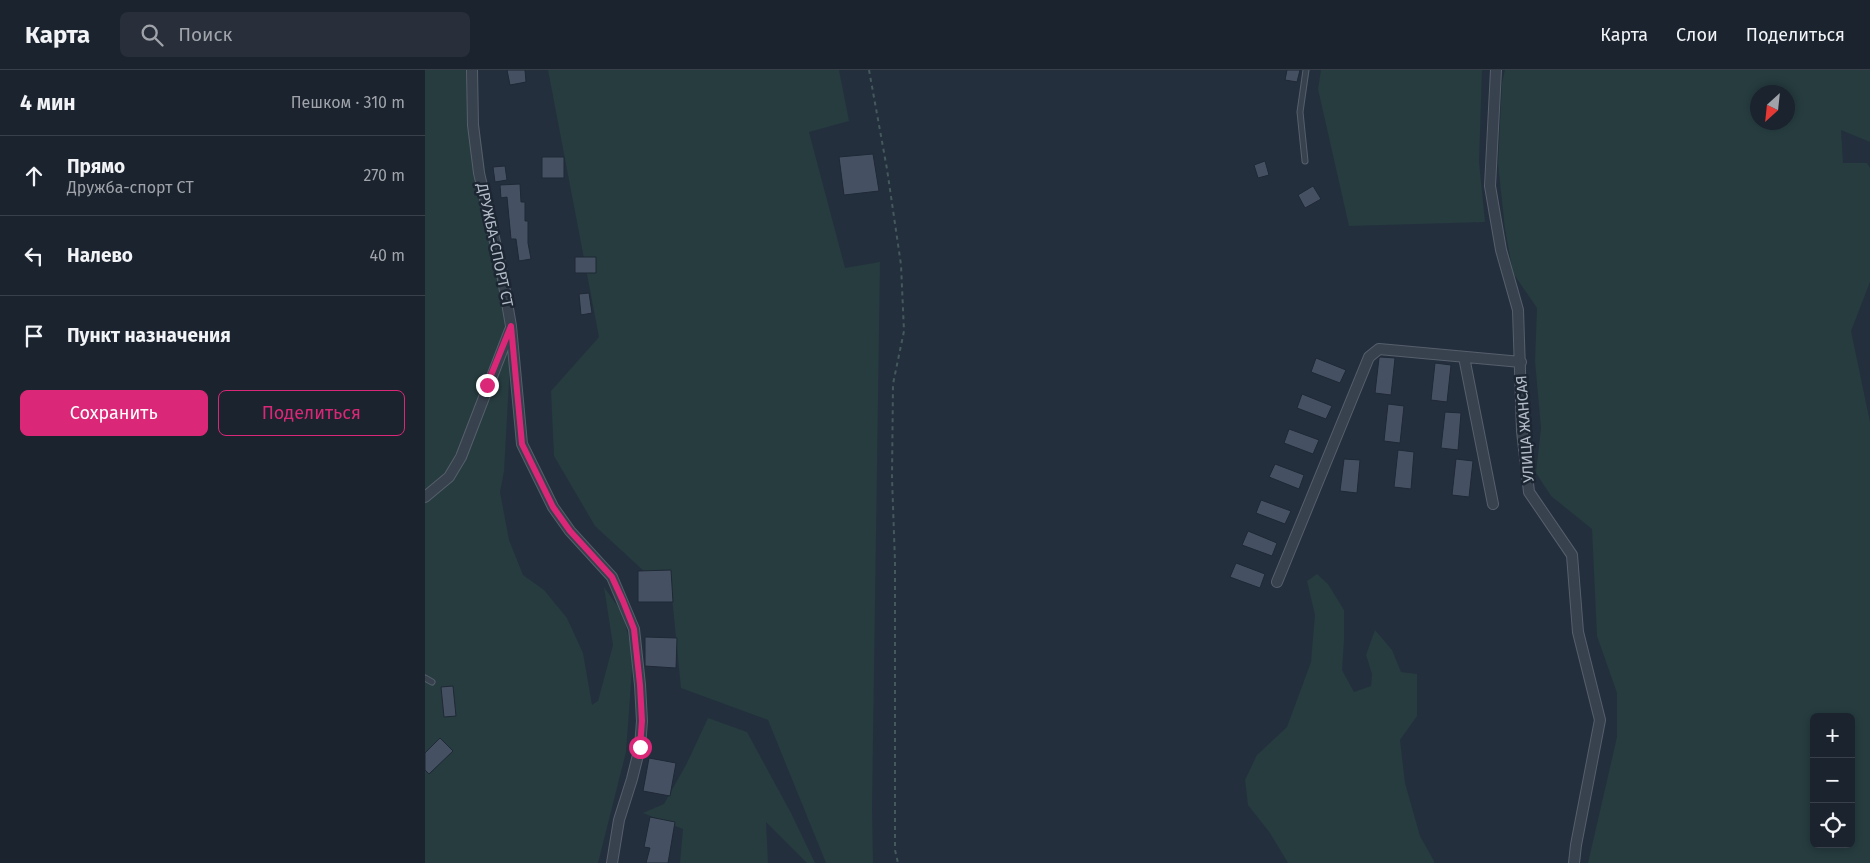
<!DOCTYPE html>
<html lang="ru">
<head>
<meta charset="utf-8">
<style>
	:root { --surface:#1b232e; --page:#282f3a; --text:#f1f3f6; --muted:#a0a4aa; --line:#39404a; --accent:#db2777 }
	body { margin:0; font-family:"Fira Sans",sans-serif; background:var(--page); color:var(--text) }
	.controls { position:absolute; right:15px; bottom:15px; display:grid; overflow:hidden; border-radius:8px; box-shadow:0 2px 8px #0003 }
	.controls button { width:45px; height:45px; display:grid; place-items:center; padding:0; border:0; border-bottom:1px solid var(--line); background:var(--surface); color:var(--text); font:25px sans-serif }
	.compass { position:absolute; left:1325px; top:15px; width:45px; height:45px; border-radius:50%; background:var(--surface); box-shadow:0 2px 8px #0003; rotate:207deg }
	.stop { position:absolute; width:15px; height:15px; margin:-11px; border:4px solid #db2777; border-radius:50%; background:#fff }
	.stop.end { background:#db2777; border-color:#fff; box-shadow:0 1px 5px #0008 }
	.list { margin:0; padding:0; list-style:none }
	h2 { display:flex; justify-content:space-between; align-items:center; height:65px; margin:0; padding:0 20px; font-size:21px }
	h2 small { font-size:16px; font-weight:400; color:var(--muted) }
	.list li { display:grid; grid-template-columns:32px 1fr auto; gap:15px; align-items:center; box-sizing:border-box; height:80px; padding:0 20px; border-top:1px solid var(--line) }
	.list b { display:block; font-size:19px; white-space:nowrap }
	.list p { margin:0; font-size:16px; white-space:nowrap; color:var(--muted) }
	.list em { font-size:16px; font-style:normal; color:var(--muted) }
	.actions { display:flex; gap:10px; padding:15px 20px }
	.actions a { flex:1; padding:11px 0; border:1px solid var(--accent); border-radius:8px; text-align:center; font-size:18px; color:var(--accent) }
	.actions .main { background:var(--accent); color:#fff }
	.icon { flex:none; width:28px; height:28px; fill:none; stroke:currentColor; stroke-width:2; stroke-linecap:round; stroke-linejoin:round }
	.map { position:relative; flex:none; width:1445px; height:793px; overflow:hidden }
	header { display:flex; align-items:center; gap:30px; box-sizing:border-box; height:70px; padding:0 25px; background:var(--surface); border-bottom:1px solid var(--line) }
	header strong { font-size:24px }
	nav { display:flex; gap:28px; margin-inline-start:auto; font-size:18px }
	.search { width:350px; height:45px; background:var(--page); display:flex; align-items:center; gap:12px; box-sizing:border-box; padding:0 18px; border-radius:8px; color:var(--muted); font-size:19px }
	main { display:flex }
	aside { flex:1; background:var(--surface) }
	.map>svg:first-child { display:block }
	.green { fill:#263c3f; fill-rule:evenodd }
	.building { fill:#455162; stroke:#1f2835 }
	.lines { fill:none; stroke-linecap:round; stroke-linejoin:round }
	.service-casing { stroke:#565f6c; stroke-width:7 }
	.minor-casing { stroke:#565f6c; stroke-width:12 }
	.path { stroke:#44595c; stroke-width:2; stroke-dasharray:4 4; stroke-linecap:butt }
	.service { stroke:#38414e; stroke-width:5 }
	.minor { stroke:#38414e; stroke-width:10 }
	.route { stroke:#db2777; stroke-width:6 }
	.labels { text-anchor:middle; dominant-baseline:central; stroke-width:5; stroke-linejoin:round; paint-order:stroke }
	.street-label { font-size:15px; fill:#b4bcc9; stroke:#1d2633 }
</style>
</head>
<body>
<header>
<strong>Карта</strong>
<div class="search"><svg class="icon" aria-label="search" viewBox="0 0 24 24"><circle cx="10" cy="10" r="6"/><path d="M15 15l6 6"/></svg>Поиск</div>
<nav><a>Карта</a><a>Слои</a><a>Поделиться</a></nav>
</header>
<main>
<aside>
<h2>4 мин<small>Пешком · 310 m</small></h2>
<ul class="list">
<li><svg class="icon" aria-label="ahead" viewBox="0 0 24 24"><path d="M12 20V5M6 11l6-6 6 6"/></svg><div><b>Прямо</b><p>Дружба-спорт СТ</p></div><em>270 m</em></li>
<li><svg class="icon" aria-label="left" viewBox="0 0 24 24"><path d="M17 20v-9H6M10 6l-5 5 5 5"/></svg><div><b>Налево</b></div><em>40 m</em></li>
<li><svg class="icon" aria-label="arrive" viewBox="0 0 24 24"><path d="M6 21V4h12l-3 4 3 4H6"/></svg><div><b>Пункт назначения</b></div></li>
</ul>
<div class="actions"><a class="main">Сохранить</a><a>Поделиться</a></div>
</aside>
<div class="map">
<svg width="1445" height="793" viewBox="0 0 1445 793">
	<rect width="100%" height="100%" fill="#242f3e"/>
	<path class="green" d="M0 0H47L85 293 79 401 75 422 84 470 98 505 119 520 142 548 158 583 167 635 173 631 188 575 179 517 198 544 208 586 201 682 173 793H0Z
		M123 0H414L424 51 384 62 420 198 455 192 447 739 448 793H401L343 650 256 618 247 527 170 456 129 386 126 321 174 267Z
		M896 0H1057L1054 92 1060 152 924 156 893 19Z
		M1080 0H1445V72L1416 60 1418 93H1442L1445 98V212L1426 261 1445 352V793H1163L1192 667V623L1172 566 1167 459 1126 426 1111 403 1116 358 1110 291 1112 238 1088 203 1080 159 1073 94 1077 13ZM1332 22H1362V52H1332ZM1389 647H1426V774H1389Z
		M892 504 903 514 919 540V570L917 600 929 622 946 616 947 604 941 585 950 560 967 580 976 602 992 604V646L975 670 980 713 995 766 1009 791V793H863L845 763 823 735 820 710 832 685 862 657 886 592 890 545 882 511Z
		M283 648 322 662 366 743 390 793H382L341 752 343 793H255L258 759 218 743 239 734 262 693Z"/>
	<path class="building" d="M82 0H100L101 12 85 15Z
		M862 0H875L872 12 860 10Z
		M448 84 454 121 419 125 414 87Z
		M117 87H139V108H117Z
		M840 91 844 105 833 108 829 95Z
		M80 96 82 110 70 112 68 97Z
		M95 114 96 132H100V151H103V173L106 189 94 191 91 169H86L82 127 76 128 75 115Z
		M888 116 896 129 880 138 873 125Z
		M150 187H171V203H150Z
		M164 223 167 243 156 245 154 224Z
		M955 287 970 288 966 325 950 323 954 288Z
		M891 288 921 300 915 313 886 302Z
		M1010 293 1026 295 1022 332 1006 330Z
		M877 324 907 336 901 349 872 338Z
		M963 334 979 336 975 373 959 371Z
		M1020 342 1036 343 1033 380 1016 378Z
		M864 359 894 370 888 384 859 373Z
		M973 380 989 382 986 419 969 417Z
		M919 389 935 390 932 423 915 421Z
		M1031 389 1048 391 1044 427 1027 425Z
		M850 394 879 405 874 419 844 407Z
		M836 430 866 441 860 454 831 443Z
		M823 461 852 473 847 486 817 475Z
		M811 493 840 504 835 518 805 507Z
		M246 500 248 532H213V501Z
		M220 567 252 568 251 598 220 596Z
		M28 616 31 646 19 647 16 617Z
		M15 668 28 681 4 704 0 700V683Z
		M224 688 251 693 245 726 218 721Z
		M225 747 250 752 243 793H221L225 778 219 777Z"/>
	<g class="lines">
		<g class="service-casing">
			<path id="service" d="M880 91 875 42 881 0
				M0 608 7 612"/>
		</g>
		<g class="minor-casing">
			<path id="minor" d="M47 0 48 55 54 103 76 198 86 256 97 374 128 437 145 461 187 507 209 559 215 615 217 651 215 677 207 709 194 750 187 793
				M1071 0 1065 116 1076 180 1093 240 1097 361 1104 422 1147 485 1153 562 1175 650 1151 775 1149 793
				M1039 287 1068 434
				M0 427 24 407 36 387 85 260
				M852 512 944 287 954 279 1096 292"/>
		</g>
		<path class="path" d="M444 0 462 99 476 195 479 261 468 314 467 408 470 492V780L473 793"/>
		<use href="#service" class="service"/>
		<use href="#minor" class="minor"/>
	</g>
	<g class="lines">
		<path class="route" d="M62 315 86 256 97 374 128 437 145 461 187 507 198 531 209 559 215 615 217 651 215 677"/>
	</g>
	<g class="labels">
		<g class="street-label">
			<text transform="translate(70 175) rotate(78)">ДРУЖБА-СПОРТ СТ</text>
			<text transform="translate(1100 359) rotate(-94)">УЛИЦА ЖАНСАЯ</text>
		</g>
	</g>
</svg>
<div class="controls">
<button>+</button>
<button>−</button>
<button><svg class="icon" aria-label="locate" viewBox="0 0 24 24"><circle cx="12" cy="12" r="6"/><path d="M12 2v4M12 18v4M2 12h4M18 12h4"/></svg></button>
</div>
<svg class="compass" viewBox="-18 -18 36 36"><path d="M0-13l5 13h-10z" fill="#e53935"/><path d="M0 13l5-13h-10z" fill="#a0a4aa"/></svg>
<div class="stop" style="left:215px;top:677px"></div>
<div class="stop end" style="left:62px;top:315px"></div>
</div>
</main>
</body>
</html>
